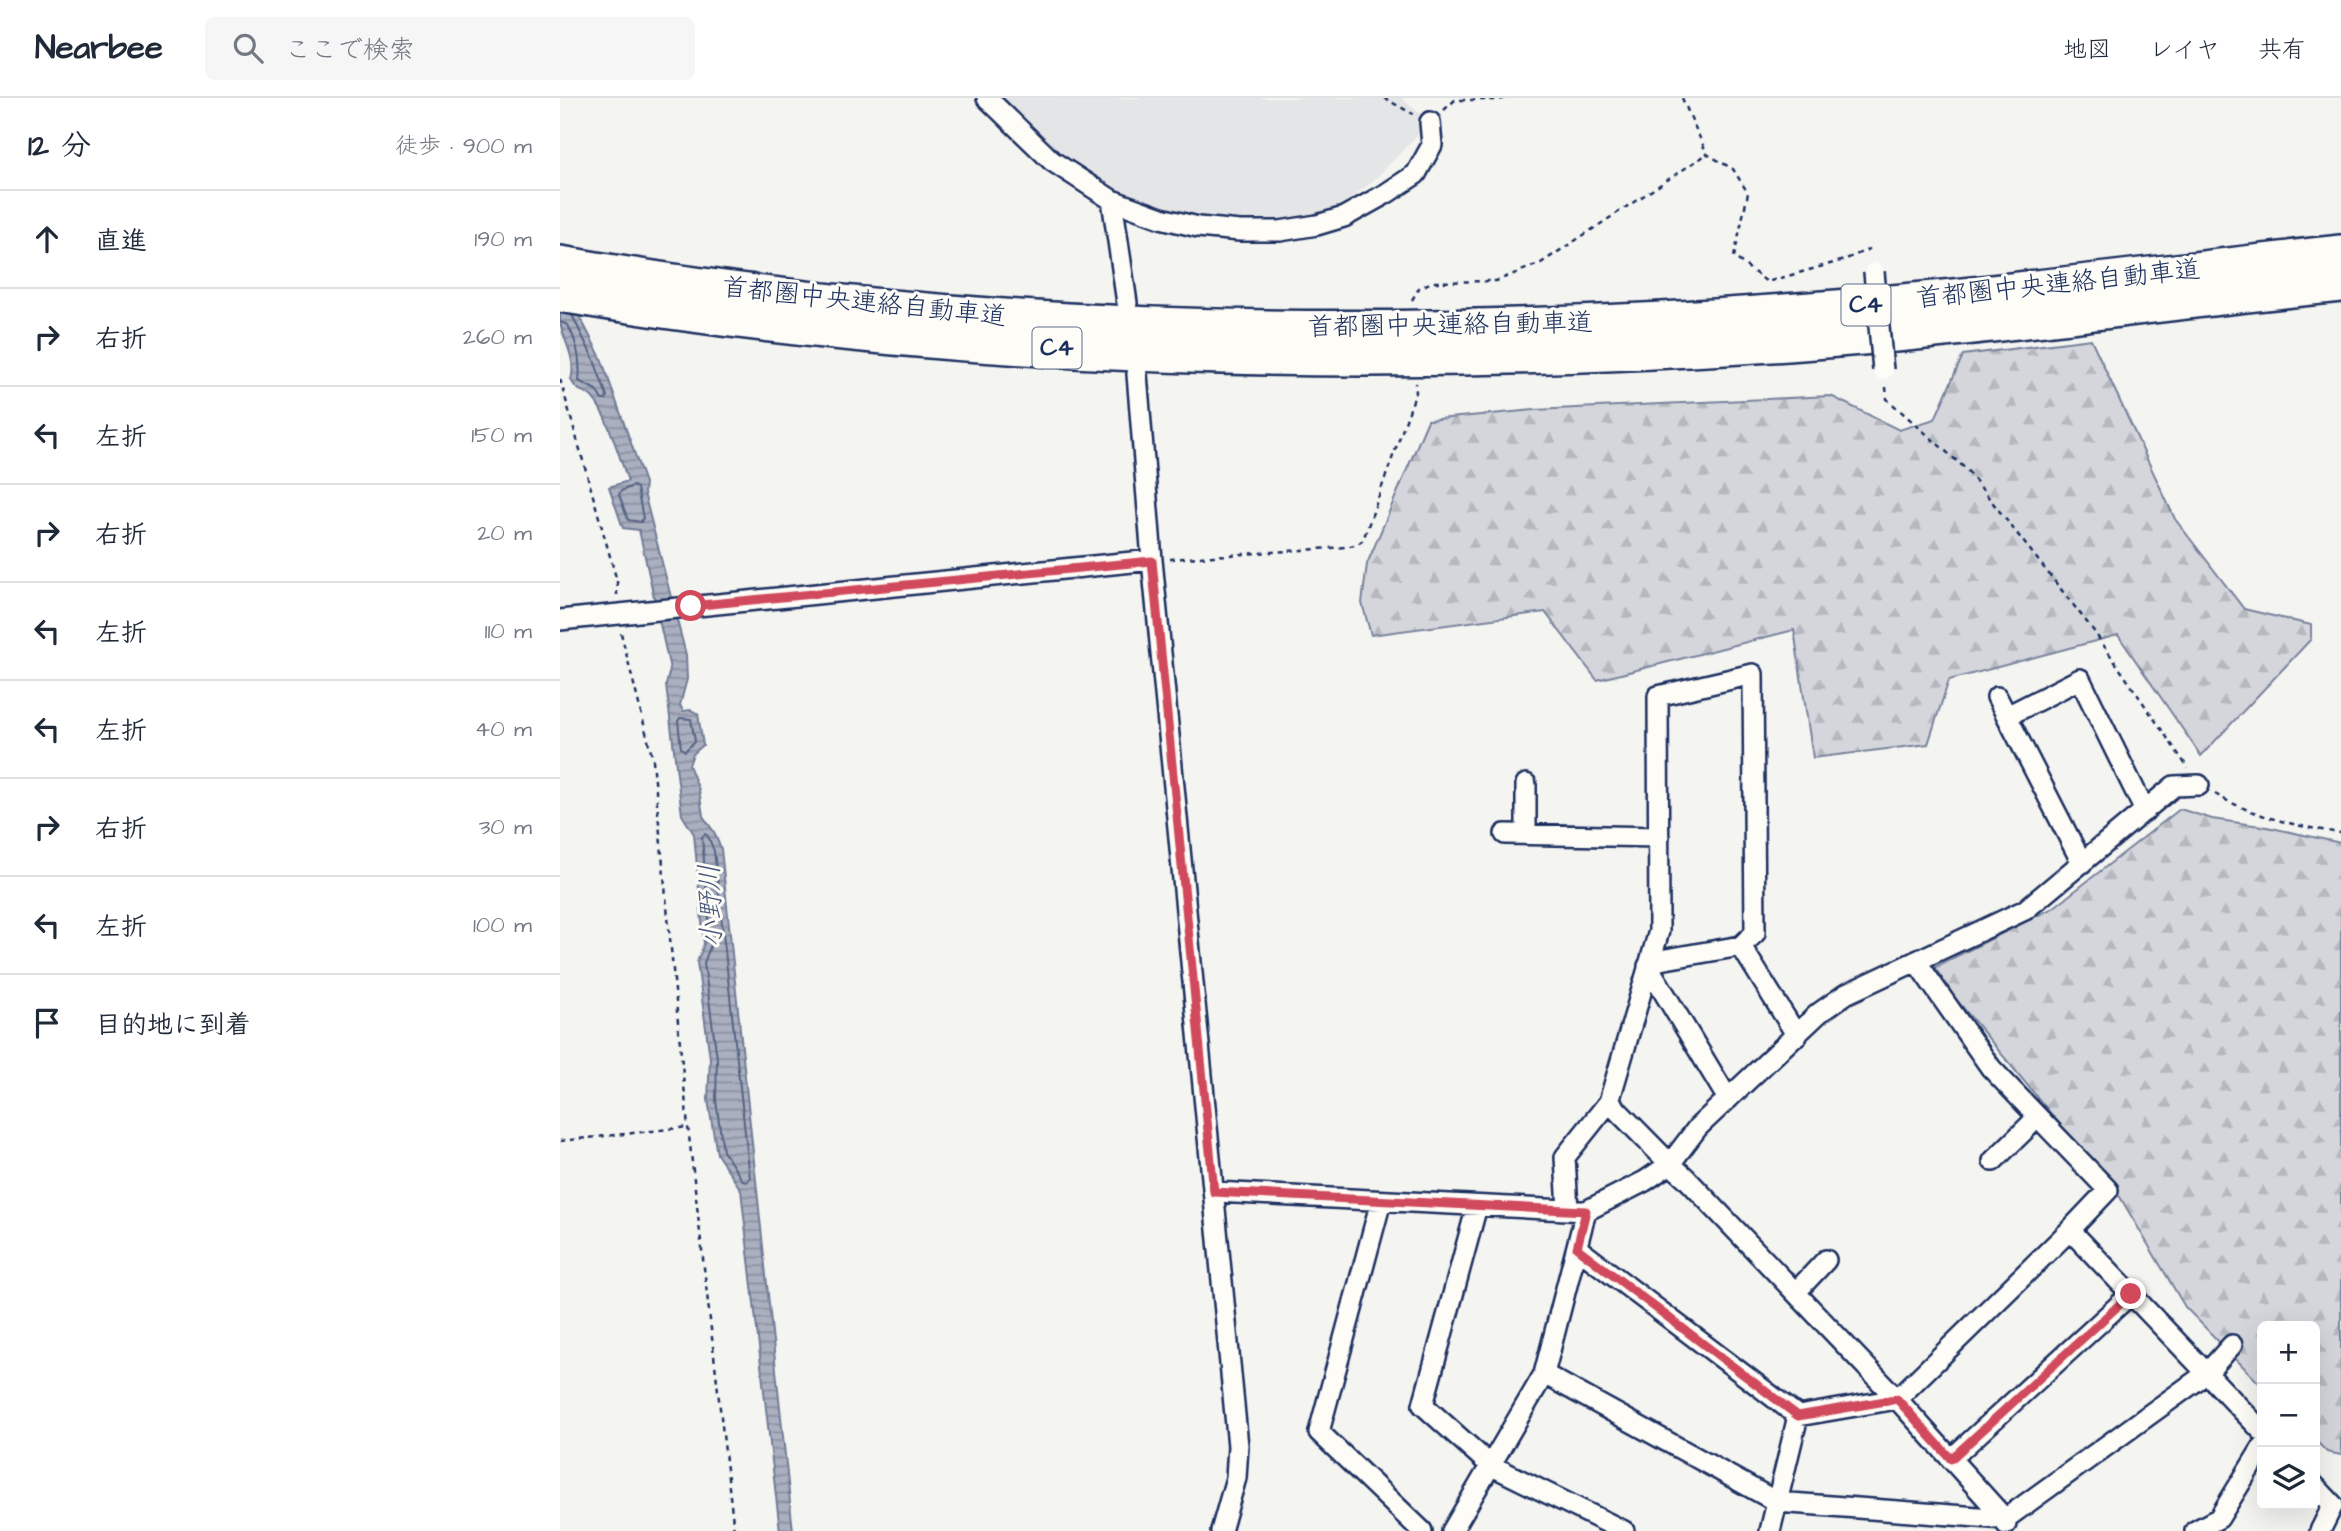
<!DOCTYPE html>
<html lang="ja">
<head>
<meta charset="utf-8">
<style>
	:root { --surface:#fff; --page:#f6f6f7; --text:#1f2937; --muted:#747a83; --line:#e0e1e3 }
	body { margin:0; font-family:"Architects Daughter","Klee One",sans-serif; background:var(--page); color:var(--text) }
	.controls { position:absolute; right:21px; bottom:21px; display:grid; overflow:hidden; border-radius:10px; box-shadow:0 7px 28px #0002 }
	.controls button { width:63px; height:63px; display:grid; place-items:center; padding:0; border:0; border-bottom:2px solid var(--line); background:var(--surface); color:var(--text); font:35px sans-serif }
	.stop { position:absolute; width:21px; height:21px; margin:-16px; border:5px solid #d1495b; border-radius:50%; background:#fff }
	.stop.end { background:#d1495b; border-color:#fff; box-shadow:0 2px 7px #0008 }
	.list { margin:0; padding:0; list-style:none }
	h2 { display:flex; justify-content:space-between; align-items:center; height:91px; margin:0; padding:0 28px; font-size:30px }
	h2 small { font-size:23px; font-weight:400; color:var(--muted) }
	.list li { display:grid; grid-template-columns:46px 1fr auto; gap:21px; align-items:center; box-sizing:border-box; height:98px; padding:0 28px; border-top:2px solid var(--line) }
	.list b { display:block; font-size:26px; white-space:nowrap }
	.list em { font-size:23px; font-style:normal; color:var(--muted) }
	.icon { flex:none; width:38px; height:38px; fill:none; stroke:currentColor; stroke-width:2; stroke-linecap:round; stroke-linejoin:round }
	.map { position:relative; flex:none; width:1781px; height:1433px; overflow:hidden }
	header { display:flex; align-items:center; gap:42px; box-sizing:border-box; height:98px; padding:0 35px; background:var(--surface); border-bottom:2px solid var(--line) }
	header strong { font-size:33px }
	nav { display:flex; gap:38px; margin-inline-start:auto; font-size:24px }
	.search { width:490px; height:63px; background:var(--page); display:flex; align-items:center; gap:18px; box-sizing:border-box; padding:0 24px; border-radius:10px; color:var(--muted); font-size:26px }
	main { display:flex }
	aside { flex:1; background:var(--surface) }
	.map>svg:first-child { display:block }
	.built { fill:#e4e5e6 }
	.forest { fill:url(#forest-firs); stroke:#78829c; stroke-width:2 }
	.water { fill:url(#water-rules); stroke:#717c98; stroke-width:2 }
	.lines { fill:none; stroke-linecap:round; stroke-linejoin:round }
	.shore { stroke:#546385; stroke-width:2 }
	.street-casing { stroke:#1b2f5e; stroke-width:24 }
	.highway-casing { stroke:#1b2f5e; stroke-width:40 }
	.path { stroke:#1b2f5e; stroke-width:2.5; stroke-dasharray:5 5; stroke-linecap:butt }
	.street { stroke:#fdfcf7; stroke-width:19 }
	.highway { stroke:#fdfcf7; stroke-width:35 }
	.street-bridge-casing { stroke:#1b2f5e; stroke-width:24; stroke-linecap:butt }
	.street-bridge { stroke:#fdfcf7; stroke-width:19 }
	.route { stroke:#d1495b; stroke-width:9 }
	.labels { text-anchor:middle; dominant-baseline:central; stroke-width:6; stroke-linejoin:round; paint-order:stroke }
	.shield { fill:#fdfcf7; stroke:#5f6c8c; stroke-width:2 }
	.shield-label { font-size:24px; font-weight:bold; fill:#1b2f5e }
	.street-label { font-size:26px; fill:#1b2f5e; stroke:#fdfcf7 }
	.water-label { font-size:28px; font-style:italic; fill:#46567b; stroke:#fdfcf7 }
</style>
</head>
<body>
<header>
<strong>Nearbee</strong>
<div class="search"><svg class="icon" aria-label="search" viewBox="0 0 24 24"><circle cx="10" cy="10" r="6"/><path d="M15 15l6 6"/></svg>ここで検索</div>
<nav><a>地図</a><a>レイヤ</a><a>共有</a></nav>
</header>
<main>
<aside>
<h2>12 分<small>徒歩 · 900 m</small></h2>
<ul class="list">
<li><svg class="icon" aria-label="ahead" viewBox="0 0 24 24"><path d="M12 20V5M6 11l6-6 6 6"/></svg><div><b>直進</b></div><em>190 m</em></li>
<li><svg class="icon" aria-label="right" viewBox="0 0 24 24"><path d="M7 20v-9h11M14 6l5 5-5 5"/></svg><div><b>右折</b></div><em>260 m</em></li>
<li><svg class="icon" aria-label="left" viewBox="0 0 24 24"><path d="M17 20v-9H6M10 6l-5 5 5 5"/></svg><div><b>左折</b></div><em>150 m</em></li>
<li><svg class="icon" aria-label="right" viewBox="0 0 24 24"><path d="M7 20v-9h11M14 6l5 5-5 5"/></svg><div><b>右折</b></div><em>20 m</em></li>
<li><svg class="icon" aria-label="left" viewBox="0 0 24 24"><path d="M17 20v-9H6M10 6l-5 5 5 5"/></svg><div><b>左折</b></div><em>110 m</em></li>
<li><svg class="icon" aria-label="left" viewBox="0 0 24 24"><path d="M17 20v-9H6M10 6l-5 5 5 5"/></svg><div><b>左折</b></div><em>40 m</em></li>
<li><svg class="icon" aria-label="right" viewBox="0 0 24 24"><path d="M7 20v-9h11M14 6l5 5-5 5"/></svg><div><b>右折</b></div><em>30 m</em></li>
<li><svg class="icon" aria-label="left" viewBox="0 0 24 24"><path d="M17 20v-9H6M10 6l-5 5 5 5"/></svg><div><b>左折</b></div><em>100 m</em></li>
<li><svg class="icon" aria-label="arrive" viewBox="0 0 24 24"><path d="M6 21V4h12l-3 4 3 4H6"/></svg><div><b>目的地に到着</b></div></li>
</ul>
</aside>
<div class="map">
<svg width="1781" height="1433" viewBox="0 0 1781 1433">
	<defs>
		<pattern id="forest-firs" width="22" height="20" patternUnits="userSpaceOnUse" patternTransform="scale(1.75)"><rect width="22" height="20" fill="#d4d6db"/><path d="M5 1l3.5 6h-7zM16 11l3.5 6h-7z" fill="#b5b8be"/></pattern>
		<pattern id="water-rules" width="6" height="5" patternUnits="userSpaceOnUse" patternTransform="scale(1.75)"><rect width="6" height="5" fill="#aab0bf"/><path d="M0 2.5h6" fill="none" stroke="#8a909e"/></pattern>
	</defs>
	<rect width="100%" height="100%" fill="#f4f4f1"/>
	<filter id="ink" filterUnits="userSpaceOnUse"><feTurbulence type="fractalNoise" baseFrequency=".0143" numOctaves="2"/><feDisplacementMap in="SourceGraphic" scale="14" xChannelSelector="R" yChannelSelector="G"/><feConvolveMatrix kernelMatrix="1 2 1 2 8 2 1 2 1" color-interpolation-filters="sRGB"/></filter>
	<g filter="url(#ink)">
		<path class="built" d="M428 0H841L870 24 813 83 757 127 601 120 520 79Z"/>
		<path class="forest" d="M1531 241 1615 421 1684 511 1751 527V541L1641 658 1558 537 1389 582 1368 646 1253 660 1234 532 1037 582 985 514 811 537 802 505 807 466 868 322 974 312 1271 298 1339 332 1375 321 1403 257Z
			M1620 711 1652 721 1707 729 1781 745V1357L1767 1354 1755 1342V1228H1702V1288L1625 1209 1560 1099 1371 871 1493 810Z"/>
		<path class="water" d="M0 180 41 260 85 385 84 395 126 557 127 581 120 607 123 613 131 612 138 616 143 647 133 656 129 667 139 692 143 718 154 734 161 751 233 1433H220L181 1092 157 1056 148 1002 150 960 137 864 144 846 134 736 122 717 106 587 110 571 79 432 63 430 49 389 68 383C60 361 47 315 32 299 24 291 19 297 11 282 17 261 4 244 0 224 0 211 0 194 0 180Z"/>
		<g class="lines">
			<path class="shore" d="M0 224 8 227C17 244 21 264 19 283L36 292 42 302H46L47 298 34 262 12 217
				M73 388 77 390 83 420 81 424 68 422 59 397 61 393Z
				M120 620 131 621 135 643 125 653 121 650 118 623Z
				M145 736 148 738 154 753 190 1080 187 1084 183 1083 163 1053 156 1002 157 960 144 865 151 846 142 739Z"/>
			<g class="street-casing">
				<path id="street" d="M427 0 492 63 552 102 601 120 638 129 680 133H720L757 127 784 119 827 95 856 76 872 47 870 24
					M552 102 567 205
					M577 276 592 462 678 1348 676 1380 661 1433
					M0 522 592 462
					M1437 599 1522 765
					M1447 618 1520 581 1585 713
					M966 686V736
					M945 736 1099 739
					M1168 1001 1088 868 1100 862 1181 848
					M1049 1004 1110 1066 1125 1079 1337 1301 1445 1421 1446 1426
					M1433 1063 1477 1020
					M655 1094 1026 1113 1085 1083 1110 1066 1138 1029 1259 915 1286 896 1465 812 1614 688 1639 687
					M821 1103 759 1334 862 1433
					M917 1108 863 1307 930 1367 1064 1433
					M1008 1112 1005 1059 1049 1004 1099 833 1098 598 1193 576 1195 835 1181 848 1237 938
					M1510 1132 1702 1333
					M1017 1150 1238 1318 1337 1301 1510 1132 1548 1092 1431 970 1356 863
					M1236 1194 1266 1162
					M984 1276 1217 1404 1445 1421 1647 1275 1672 1247
					M1391 1361 1571 1196
					M1755 1388 1773 1407 1760 1433
					M892 1433 984 1276 1026 1113
					M1210 1433 1238 1318
					M1635 1433 1659 1420 1702 1350"/>
			</g>
			<g class="highway-casing">
				<path id="highway" d="M0 166C416 238 842 245 1263 211 1436 197 1608 174 1781 155
					M0 196C413 265 837 274 1254 243 1430 230 1605 203 1781 186"/>
			</g>
			<path class="path" d="M824 0 853 16
				M1122 0 1147 56 1173 71 1188 95 1174 159 1207 184 1284 162 1309 151 1310 156
				M884 12 895 2H938L947 0
				M852 202 859 190 872 184 936 183 981 165 1147 56
				M0 281 57 483V497
				M1326 289 1327 301 1407 372 1533 532 1628 670
				M610 461 786 449 798 446 803 442 856 294 855 285
				M61 535 93 662 128 1029 174 1433
				M1655 696C1693 718 1738 729 1781 735
				M0 1043 128 1029"/>
			<use href="#street" class="street"/>
			<use href="#highway" class="highway"/>
			<g class="street-bridge-casing">
				<path id="street-bridge" d="M1314 174 1323 272"/>
			</g>
			<use href="#street-bridge" class="street-bridge"/>
		</g>
	</g>
	<g class="lines" filter="url(#ink)">
		<path class="route" d="M131 508 592 463 654 1094 1026 1113 1017 1150 1238 1318 1337 1301 1391 1361 1571 1196"/>
	</g>
	<g class="labels">
		<g class="shield">
			<rect x="1281.5" y="186.5" width="49" height="41" rx="5"/>
			<rect x="472.5" y="229.5" width="49" height="41" rx="5"/>
		</g>
		<g class="shield-label">
			<text x="1306" y="207">C4</text>
			<text x="497" y="250">C4</text>
		</g>
		<g class="street-label">
			<text transform="translate(1498 186) rotate(-6)">首都圏中央連絡自動車道</text>
			<text transform="translate(304 204) rotate(6)">首都圏中央連絡自動車道</text>
			<text transform="translate(890 227) rotate(-1)">首都圏中央連絡自動車道</text>
		</g>
		<g class="water-label">
			<text transform="translate(151 808) rotate(-92)">小野川</text>
		</g>
	</g>
</svg>
<div class="controls">
<button>+</button>
<button>−</button>
<button><svg class="icon" aria-label="layers" viewBox="0 0 24 24"><path d="M12 4l9 5-9 5-9-5zM3 14l9 5 9-5"/></svg></button>
</div>
<div class="stop" style="left:131px;top:508px"></div>
<div class="stop end" style="left:1571px;top:1196px"></div>
</div>
</main>
</body>
</html>
